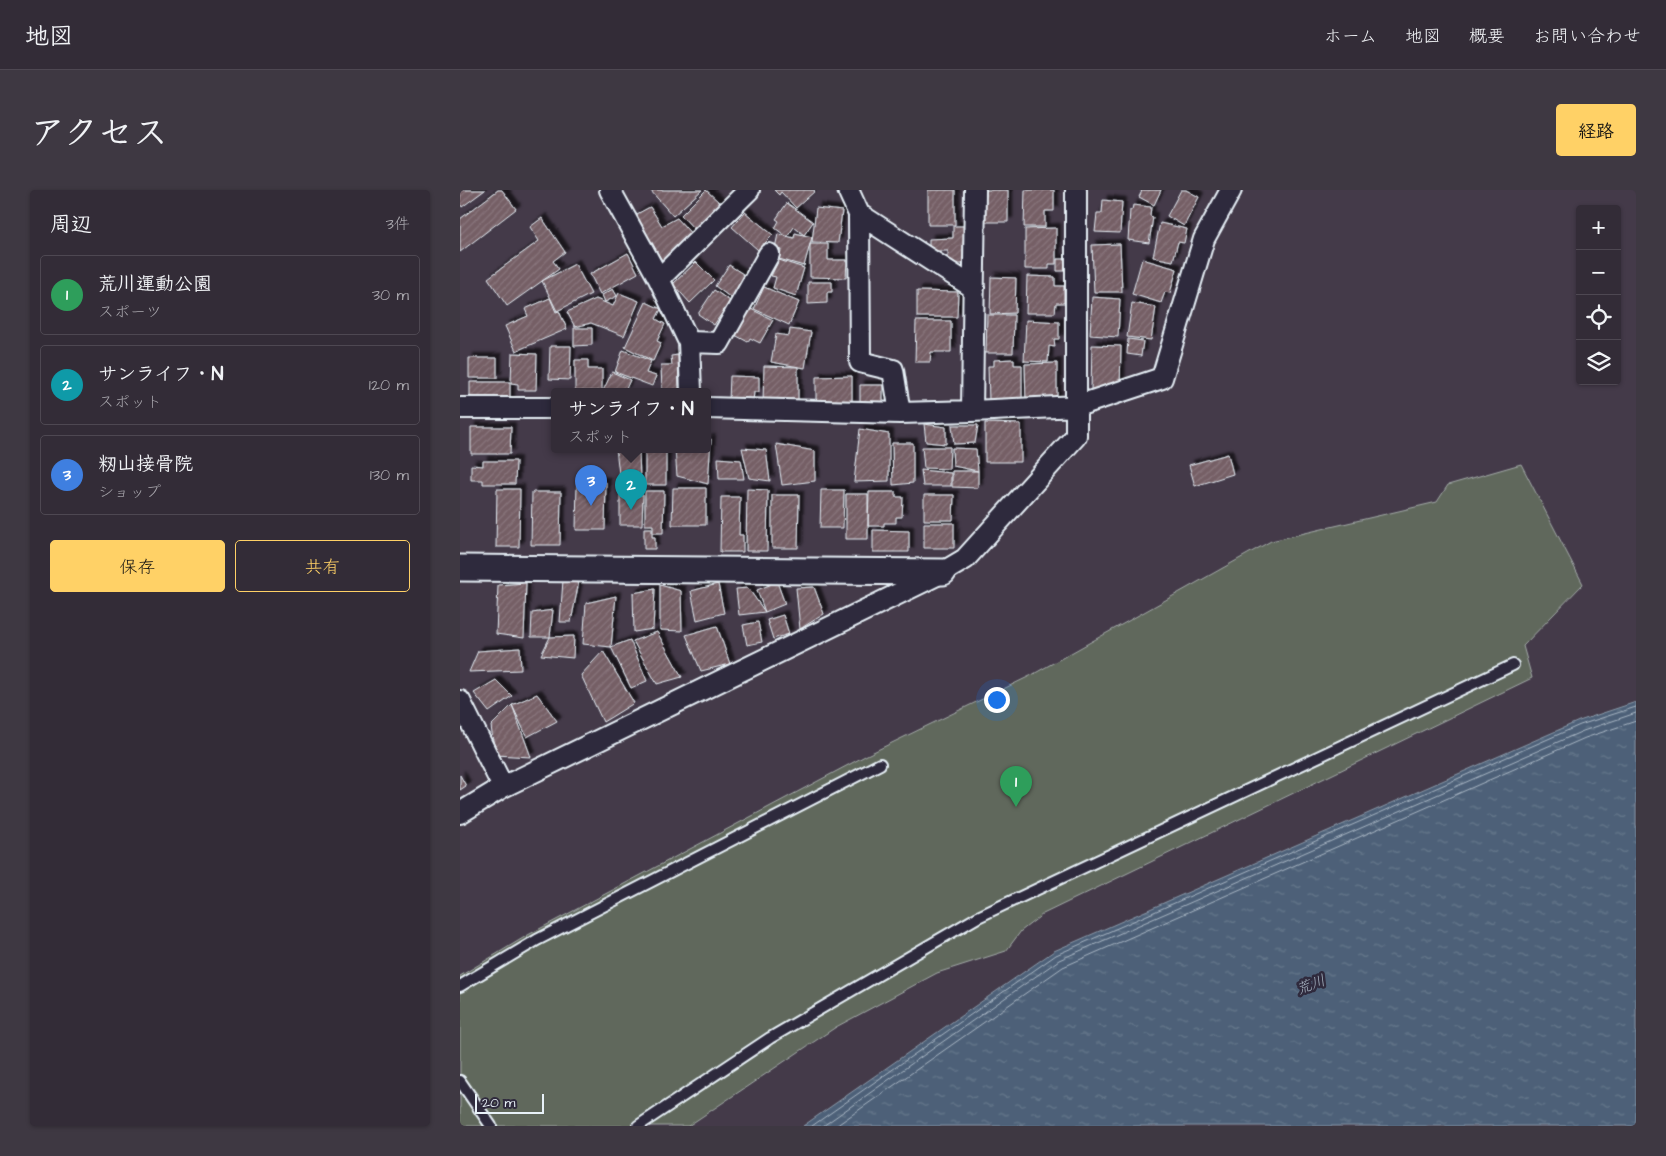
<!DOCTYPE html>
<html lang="ja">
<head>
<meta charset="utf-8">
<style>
	:root { --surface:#332c37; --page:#3e3842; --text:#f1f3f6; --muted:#a9a7ad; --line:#4e4852; --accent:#ffd166 }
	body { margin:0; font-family:"Architects Daughter","Klee One",sans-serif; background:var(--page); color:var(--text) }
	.controls { position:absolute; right:15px; top:15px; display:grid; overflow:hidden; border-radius:5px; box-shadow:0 1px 4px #0004 }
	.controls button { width:45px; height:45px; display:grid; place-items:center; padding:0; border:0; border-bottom:1px solid var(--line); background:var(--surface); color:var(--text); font:25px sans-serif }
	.scale { position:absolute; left:15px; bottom:12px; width:69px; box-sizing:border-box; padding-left:5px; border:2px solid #e8f1f8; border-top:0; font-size:14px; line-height:18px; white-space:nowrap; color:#e8f1f8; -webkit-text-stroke:4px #2f2a3d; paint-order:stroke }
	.you { position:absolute; left:536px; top:509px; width:18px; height:18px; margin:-12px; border:4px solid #fff; border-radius:50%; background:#1a73e8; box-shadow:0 0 0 8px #1a73e833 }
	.badge { display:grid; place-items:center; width:32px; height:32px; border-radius:50%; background:var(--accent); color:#fff; font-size:16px; font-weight:700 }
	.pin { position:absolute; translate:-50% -41px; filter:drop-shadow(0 1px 2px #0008) }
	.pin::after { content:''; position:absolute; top:26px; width:18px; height:15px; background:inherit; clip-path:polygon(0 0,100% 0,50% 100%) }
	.popup { position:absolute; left:91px; top:198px; width:160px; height:65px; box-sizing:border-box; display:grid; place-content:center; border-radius:5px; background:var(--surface); filter:drop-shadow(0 1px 4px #0005); font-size:16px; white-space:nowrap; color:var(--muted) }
	.popup b { font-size:19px; color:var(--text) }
	.popup::after { content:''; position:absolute; left:50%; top:100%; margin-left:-10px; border:10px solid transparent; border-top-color:var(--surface) }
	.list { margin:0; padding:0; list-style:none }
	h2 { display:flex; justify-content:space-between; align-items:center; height:65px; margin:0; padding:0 20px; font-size:21px }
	h2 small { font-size:16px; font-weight:400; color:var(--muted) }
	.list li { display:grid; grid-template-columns:32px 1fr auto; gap:15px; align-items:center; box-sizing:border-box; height:80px; margin:0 10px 10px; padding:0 10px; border:1px solid var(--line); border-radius:5px }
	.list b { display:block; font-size:19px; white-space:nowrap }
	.list p { margin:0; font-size:16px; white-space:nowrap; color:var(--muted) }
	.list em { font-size:16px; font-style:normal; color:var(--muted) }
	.actions { display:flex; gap:10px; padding:15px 20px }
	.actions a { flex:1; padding:11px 0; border:1px solid var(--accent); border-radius:5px; text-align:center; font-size:18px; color:var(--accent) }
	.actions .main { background:var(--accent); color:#111 }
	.icon { flex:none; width:28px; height:28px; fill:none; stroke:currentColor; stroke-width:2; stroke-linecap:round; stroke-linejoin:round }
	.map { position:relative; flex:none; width:1176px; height:936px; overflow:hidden; border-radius:5px }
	header { display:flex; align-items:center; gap:30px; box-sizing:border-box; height:70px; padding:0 25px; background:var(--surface); border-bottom:1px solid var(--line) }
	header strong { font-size:24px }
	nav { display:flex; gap:28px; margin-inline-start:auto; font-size:18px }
	.intro { display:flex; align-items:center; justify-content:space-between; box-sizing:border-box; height:120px; padding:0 30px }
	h1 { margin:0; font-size:35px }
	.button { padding:12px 22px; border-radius:5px; background:var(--accent); color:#111; font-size:18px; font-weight:700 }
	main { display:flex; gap:30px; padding:0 30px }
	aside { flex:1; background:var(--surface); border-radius:5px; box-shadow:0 1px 4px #0004 }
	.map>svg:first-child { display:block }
	.park { fill:#60685b; stroke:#a4acaa }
	.water { fill:url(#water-ripples); stroke:#8b9bab }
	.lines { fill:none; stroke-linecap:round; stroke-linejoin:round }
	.shore { stroke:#aab7c5; stroke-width:1 }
	.building { fill:url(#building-hatch); stroke:#e8f1f8; filter:url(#shadow) }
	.service-casing { stroke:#e8f1f8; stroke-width:14 }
	.minor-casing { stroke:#e8f1f8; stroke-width:24 }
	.tertiary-casing { stroke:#e8f1f8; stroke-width:29 }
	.service { stroke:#2f2a3d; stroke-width:10 }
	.minor { stroke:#2f2a3d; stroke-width:20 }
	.tertiary { stroke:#2f2a3d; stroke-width:25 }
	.labels { text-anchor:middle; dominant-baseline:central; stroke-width:5; stroke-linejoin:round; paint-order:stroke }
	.water-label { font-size:15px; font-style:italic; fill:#aab7c5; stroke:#2f2a3d }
</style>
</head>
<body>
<header>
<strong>地図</strong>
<nav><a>ホーム</a><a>地図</a><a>概要</a><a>お問い合わせ</a></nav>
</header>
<div class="intro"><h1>アクセス</h1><a class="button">経路</a></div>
<main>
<aside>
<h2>周辺<small>3件</small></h2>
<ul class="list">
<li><span class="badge" style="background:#2e9e5b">1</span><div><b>荒川運動公園</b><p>スポーツ</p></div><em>30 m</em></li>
<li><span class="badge" style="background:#0f9aa8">2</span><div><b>サンライフ・N</b><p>スポット</p></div><em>120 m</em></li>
<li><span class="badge" style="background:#3f7fe0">3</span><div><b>籾山接骨院</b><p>ショップ</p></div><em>130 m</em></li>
</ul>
<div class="actions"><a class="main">保存</a><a>共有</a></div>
</aside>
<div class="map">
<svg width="1176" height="936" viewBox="0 0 1176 936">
	<defs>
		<pattern id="water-ripples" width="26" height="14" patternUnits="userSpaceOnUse" patternTransform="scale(1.25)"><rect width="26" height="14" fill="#4d6178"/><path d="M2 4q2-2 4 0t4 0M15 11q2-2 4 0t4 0" fill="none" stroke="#67788c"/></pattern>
		<pattern id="building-hatch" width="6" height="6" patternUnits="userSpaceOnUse" patternTransform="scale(1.25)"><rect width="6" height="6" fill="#755e65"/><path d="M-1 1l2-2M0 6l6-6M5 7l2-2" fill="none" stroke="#89767c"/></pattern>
		<filter id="shadow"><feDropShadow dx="4.5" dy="-4.5" stdDeviation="1" flood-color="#0009"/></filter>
	</defs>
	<rect width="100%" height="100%" fill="#443a49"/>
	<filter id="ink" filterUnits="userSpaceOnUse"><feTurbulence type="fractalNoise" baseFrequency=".02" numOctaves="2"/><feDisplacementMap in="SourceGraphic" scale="10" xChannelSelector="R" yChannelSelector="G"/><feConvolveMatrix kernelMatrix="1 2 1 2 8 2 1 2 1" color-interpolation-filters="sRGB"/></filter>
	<g filter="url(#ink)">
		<path class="park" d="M1061 274 1123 394 1063 456 1072 488 583 724 561 741 546 761 477 783 376 837 228 936H0V786L68 745 407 565 570 486 811 351 977 312 988 295Z"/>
		<path class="water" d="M1176 512V936H343L594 761 1119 531Z"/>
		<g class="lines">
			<path class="shore" d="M352 936 596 765 1120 535 1176 517
				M363 936 599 770 1123 541 1176 523
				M376 936 603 777 1125 548 1176 531"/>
		</g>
		<path class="building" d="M0 0H25L2 17 0 13Z
			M38 0H42L56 19 0 62V29Z
			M190 0H242L213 26Z
			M246 0 261 14 235 40 221 25Z
			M314 0H354L355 1 336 18 321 2 319 5Z
			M468 0H495V35H468Z
			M523 0H548V32H523Z
			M565 0H594V21H585V37H564Z
			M680 0H701L694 15 679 7 682 1Z
			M721 0H726L739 7 724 36 707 26Z
			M643 10 662 12 660 43 635 42 637 23H642Z
			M327 13 353 32 344 45 334 37 327 47 315 38 319 31 316 29Z
			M673 15 691 17 690 26 693 27 689 53 668 50 670 20H672Z
			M190 17 202 36 217 28 234 47 204 74 175 25Z
			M356 18 382 21 378 53 352 52Z
			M285 22 313 45 298 60 272 37Z
			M82 28 105 62 93 71 99 79 47 116 28 88 79 51 70 37Z
			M700 33 727 39 724 53 718 52 713 71 693 67Z
			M493 36H505L506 74H488V61H469V49L493 48Z
			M596 38V74H589V79H565V39Z
			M335 43 352 47 344 76 319 69 321 60 315 58 318 44 334 48Z
			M350 54H368V70H387L386 88 350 87Z
			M660 54 662 102H634L632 55Z
			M168 63 178 83 140 104 130 84Z
			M597 69H606V81H597Z
			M682 69 717 79 710 103 705 102 701 113 672 104Z
			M319 70 344 78 336 106 313 98 316 87 311 86Z
			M236 72 254 90 230 113 213 94Z
			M115 74 131 104 97 121 82 91Z
			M269 75 286 86 271 108 255 96Z
			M567 86 595 87V96H604V113H596L595 123H566Z
			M531 87 556 88 555 123 530 124Z
			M348 92H372V102H367V113L348 114Z
			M304 97 339 112 329 135 294 119Z
			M153 99 157 106 145 112 142 105Z
			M254 100 270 111 254 135 238 124Z
			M457 101 498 102 497 127H457Z
			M159 103 179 111 164 146 131 133 115 137 107 122 136 109 153 116Z
			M632 107 660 109 658 147 630 145Z
			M90 108 96 122 99 121 107 139 56 161 45 136 68 126 65 119Z
			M186 112 201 119 196 129 205 134 197 151 201 153 193 171 165 157Z
			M672 113 696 117 691 150 667 147Z
			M289 118 313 130 300 153 290 148 288 152 275 145Z
			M527 125H554L553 163H526Z
			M566 130 599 132V149H594L595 157 589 156 588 172 564 171Z
			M456 131H491V162H471L470 172H455Z
			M114 138H132V155L114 156Z
			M330 139 351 142 345 178 311 172 316 144 329 146Z
			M668 149 683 151 681 166 667 164Z
			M632 155 661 156 660 201 631 200Z
			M90 156H111L110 190 89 189Z
			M163 160 191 171 186 183 196 186 192 196 155 182Z
			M52 163 77 164 76 200H58V194L51 193Z
			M218 165 219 201H202L201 175H212L211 166Z
			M9 168H37V188H9Z
			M554 169V175H562V211H529L528 176H534V170Z
			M115 170H128V179H142V201H115Z
			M597 173V211L566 212 565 174Z
			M304 176 338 177V213L303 212Z
			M152 182 170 190 165 201H143Z
			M270 186 299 187V202H294L293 211H269Z
			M392 186V214H356V187Z
			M10 192H50V215L10 209Z
			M400 195H423V214L400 215Z
			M525 233 561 234V272H525Z
			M464 234 486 237V254L466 252Z
			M492 235H518L515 253 494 254Z
			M11 237H51L50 264H11Z
			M400 239 429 244V291L394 292Z
			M251 249 248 294 217 286 215 259H247V250Z
			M432 253H453V293L433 295Z
			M316 254 355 261V291L322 295Z
			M462 257H490L489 279 464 278Z
			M282 258 306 260 310 291 289 288Z
			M492 258 516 259 518 281 493 276Z
			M156 259H179L180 291 159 284Z
			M185 259H206V295H185Z
			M768 264 773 284 735 296 729 275Z
			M258 268 281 270 284 289H259Z
			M23 271H56L55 294H23V290H11V275L23 276Z
			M461 280 491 283V296H463Z
			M492 281H518V298L492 297Z
			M117 291 146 292 145 340H116Z
			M213 298H246V335H212Z
			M37 299H60L59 357H36Z
			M287 299 308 300 307 361H286Z
			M361 300H384L383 338H360Z
			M185 301H204L203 343H193V335H185Z
			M72 302H101L100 355H71Z
			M409 302H436V307H443L442 327H436V333H424V336H408Z
			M386 304H408V349H386Z
			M160 305H183L182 335H160Z
			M312 305H339L338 358H312Z
			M464 305H494L493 330H464Z
			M261 307H280L279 345H283V362H260Z
			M464 333H494V358H464Z
			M184 338H192V347H195V359H184Z
			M413 340 449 341V362H413Z
			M103 390 119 391 111 432H100Z
			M317 392 325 414 305 422 297 400Z
			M66 393 64 448 36 444 38 395Z
			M258 394 264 423 237 430 231 401Z
			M200 395 221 401 222 441 200 440Z
			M354 397 364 424 340 439 336 398Z
			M288 398 305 422 279 425 276 399Z
			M195 399 193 439 174 442 173 403Z
			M156 406 151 457 123 454 126 413Z
			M93 420 90 447H71L72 423Z
			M323 425 329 444 313 449 307 430Z
			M298 432 302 452 287 455 283 435Z
			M257 436 270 474 241 481 226 445Z
			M197 442 222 487 197 494 173 451Z
			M114 446 113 468 81 465 90 447Z
			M170 450 187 491 171 498 151 457Z
			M60 458 61 480 9 482 18 461Z
			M143 461 174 513 143 532 121 485Z
			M36 490 52 506 29 522 14 503Z
			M77 504 97 531 67 547 52 515Z
			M52 515 71 567 35 565 31 536Z
			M0 585 6 596 0 600Z"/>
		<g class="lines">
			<g class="service-casing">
				<path id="service" d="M0 796 77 750 420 574
					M0 891 31 936
					M178 936 310 848 518 727 1053 475"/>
			</g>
			<g class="minor-casing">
				<path id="minor" d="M150 0 199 89 229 152 231 201
					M388 0 399 24 400 172 433 180 440 223
					M399 24 514 98
					M199 89 289 0
					M229 152 259 153 309 64
					M0 218H95
					M247 218 440 223 512 221 617 216 702 188 744 49 771 0
					M512 221 515 0
					M0 511 43 597
					M0 623 43 597 483 382 505 369 616 246V0"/>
			</g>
			<g class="tertiary-casing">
				<path id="tertiary" d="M0 378 483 382"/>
			</g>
			<use href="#service" class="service"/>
			<use href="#minor" class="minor"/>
			<use href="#tertiary" class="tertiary"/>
		</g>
	</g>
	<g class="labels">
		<g class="water-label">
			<text transform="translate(851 795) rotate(-21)">荒川</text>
		</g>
	</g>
</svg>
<div class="controls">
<button>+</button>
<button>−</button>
<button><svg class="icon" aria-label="locate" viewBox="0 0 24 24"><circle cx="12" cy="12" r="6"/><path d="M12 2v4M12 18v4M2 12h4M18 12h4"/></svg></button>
<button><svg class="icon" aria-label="layers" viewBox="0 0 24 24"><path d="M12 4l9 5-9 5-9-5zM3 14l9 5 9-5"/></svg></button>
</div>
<div class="scale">20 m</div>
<div class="you"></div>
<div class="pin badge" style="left:556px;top:617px;background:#2e9e5b">1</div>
<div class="pin badge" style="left:171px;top:320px;background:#0f9aa8">2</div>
<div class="popup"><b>サンライフ・N</b>スポット</div>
<div class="pin badge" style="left:131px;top:316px;background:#3f7fe0">3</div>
</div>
</main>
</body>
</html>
